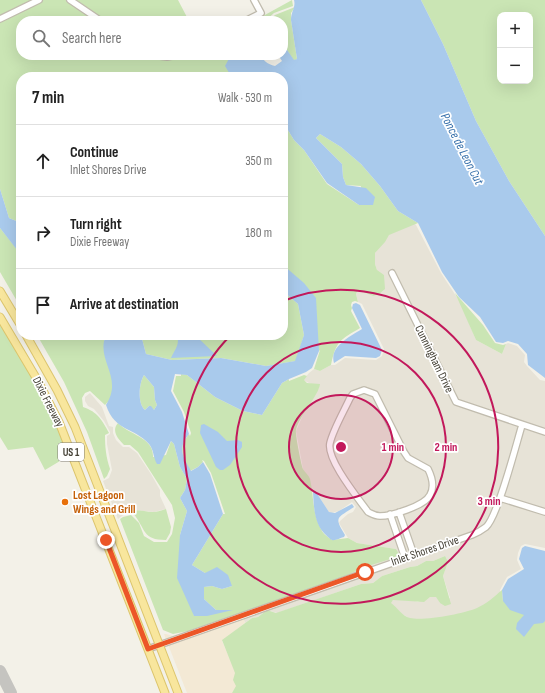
<!DOCTYPE html>
<html lang="en">
<head>
<meta charset="utf-8">
<style>
	:root { --surface:#fff; --page:#f2f2f2; --text:#222; --muted:#767676; --line:#e0e0e0 }
	body { margin:0; font-family:"Sofia Sans Condensed",sans-serif; background:var(--page); color:var(--text) }
	.controls { position:absolute; right:12px; top:12px; display:grid; overflow:hidden; border-radius:8px; box-shadow:0 4px 16px #0002 }
	.controls button { width:36px; height:36px; display:grid; place-items:center; padding:0; border:0; border-bottom:1px solid var(--line); background:var(--surface); color:var(--text); font:20px sans-serif }
	.stop { position:absolute; width:12px; height:12px; margin:-9px; border:3px solid #ec5627; border-radius:50%; background:#fff }
	.stop.end { background:#ec5627; border-color:#fff; box-shadow:0 1px 4px #0008 }
	.list { margin:0; padding:0; list-style:none }
	h2 { display:flex; justify-content:space-between; align-items:center; height:52px; margin:0; padding:0 16px; font-size:17px }
	h2 small { font-size:13px; font-weight:400; color:var(--muted) }
	.list li { display:grid; grid-template-columns:26px 1fr auto; gap:12px; align-items:center; box-sizing:border-box; height:72px; padding:0 16px; border-top:1px solid var(--line) }
	.list b { display:block; font-size:15px; white-space:nowrap }
	.list p { margin:0; font-size:13px; white-space:nowrap; color:var(--muted) }
	.list em { font-size:13px; font-style:normal; color:var(--muted) }
	.icon { flex:none; width:22px; height:22px; fill:none; stroke:currentColor; stroke-width:2; stroke-linecap:round; stroke-linejoin:round }
	.map { position:relative; flex:none; width:545px; height:693px; overflow:hidden }
	.search { position:absolute; background:var(--surface); box-shadow:0 4px 16px #0002; left:16px; top:16px; width:272px; height:44px; display:flex; align-items:center; gap:10px; box-sizing:border-box; padding:0 14px; border-radius:16px; color:var(--muted); font-size:15px }
	.panel { position:absolute; background:var(--surface); box-shadow:0 4px 16px #0002; left:16px; top:72px; width:272px; height:268px; border-radius:16px }
	.map>svg:first-child { display:block }
	.residential { fill:#e7e3d7 }
	.commercial { fill:#f3e9d5 }
	.green { fill:#cae5b4; fill-rule:evenodd }
	.water { fill:#a9caec; fill-rule:evenodd }
	.lines { fill:none; stroke-linecap:round; stroke-linejoin:round }
	.taxiway { stroke:#c5c4c0; stroke-width:12 }
	.minor-casing { stroke:#c1bcae; stroke-width:8 }
	.major-casing { stroke:#dcc56d; stroke-width:9 }
	.minor { stroke:#fff; stroke-width:5.5 }
	.major { stroke:#f8e69d; stroke-width:7 }
	.route { stroke:#ec5627; stroke-width:5 }
	.ring { fill:none; stroke:#c2185b; stroke-width:2 }
	.food-dot { fill:#e8710a; stroke:#fff; stroke-width:1.5 }
	.labels { text-anchor:middle; dominant-baseline:central; stroke-width:3.5; stroke-linejoin:round; paint-order:stroke }
	.shield { fill:#fff; stroke:#7e7b73; stroke-width:1 }
	.shield-label { font-size:11px; font-weight:bold; fill:#464237 }
	.street-label { font-size:12px; fill:#464237; stroke:#fff }
	.food-label { font-size:12px; font-weight:bold; fill:#c56008; stroke:#fff; text-anchor:start }
	.water-label { font-size:13px; font-style:italic; fill:#3770ab; stroke:#fff }
	.centre { fill:#c2185b; stroke:#fff; stroke-width:2 }
	.ring-label { font-size:12px; text-anchor:middle; font-weight:bold; fill:#c2185b; stroke:#fff; stroke-width:3.5; stroke-linejoin:round; paint-order:stroke }
</style>
</head>
<body>
<div class="map">
<svg width="545" height="693" viewBox="0 0 545 693">
	<rect width="100%" height="100%" fill="#f3f1e8"/>
	<path class="residential" d="M414 223 416 225 441 273 460 302 476 340 502 354 506 344 508 343 517 346 525 355 524 362 527 366 540 380 545 381V548L525 544 521 546 518 553 517 560 521 569 507 577 500 590V596L484 613 414 621 402 614 390 603 393 600H412L418 602 430 597H437L440 603 450 598 443 576 445 570V556L433 561H426L417 566 410 567 382 576 373 583 361 584 277 613 267 610 258 617 252 618 245 623 242 614 347 576V575L396 549 357 543 348 538 339 523 340 521 348 514 353 512 356 507 352 502 339 511 331 513 329 512 316 492H313L303 469 296 431 306 408 319 388 303 380 309 373 314 369 320 371 331 365H335L345 358 376 360 382 356 384 349 362 304 358 302 356 294 358 290 373 296 377 270 375 264V253L391 232Z
		M90 393 102 407 109 426 113 427V433L116 440 123 447H129L137 453 151 474 160 490V496L166 509 154 512 133 510 127 512 118 519 103 481 109 478 112 470 107 444V436L110 434V432L104 421 94 409 88 406 85 401V397Z"/>
	<path class="commercial" d="M242 614 245 623 222 641 236 673 237 687 232 693H187L164 634H166L173 636 188 633Z"/>
	<path class="green" d="M0 0H178L189 21H21V55H231L229 57 231 76 21 77V223L9 218 0 189Z
		M292 0 293 6 274 13 265 21H254Z
		M421 0H545V236L509 181 476 121 443 44ZM500 15H530V81H500Z
		M295 7 291 13V20L297 59 294 61 283 44V21H268L275 15Z
		M283 122 294 140 304 150 327 184 359 205 361 186 346 185 343 177 342 164 316 138 320 134 341 147 361 164 380 186 398 211 418 223 389 235 385 242 375 253V264L377 270 384 275 385 289 379 294 373 296 358 290 356 294 358 302 355 301 352 302 351 305 352 308 351 311 360 328C340 340 336 341 331 365L320 371 314 369 320 350 319 351 287 269 283 265Z
		M0 228 21 254V308L0 272Z
		M283 291 298 304 304 335 296 361 266 366 221 358 172 360 146 354 141 335H283Z
		M455 293 483 325 495 343 503 345 506 344 502 354 476 340Z
		M0 323 46 401 70 455 45 470 33 447 8 450 0 437Z
		M37 335H106C97 356 121 378 111 397 110 400 107 403 105 405L90 391 85 393 82 398 83 407C98 412 102 420 109 433L105 435C105 447 106 457 110 469L107 476 104 479 87 432 64 382Z
		M181 374 187 375 215 397 243 411 262 415 282 383 289 379V381L304 375 307 376 304 380 307 383 320 384C319 395 299 416 296 430 295 433 301 464 303 469 305 472 309 476 310 479 314 496 312 513 321 529 323 534 328 537 332 540L348 538 357 543 396 549 400 556 365 567 345 576 188 631 173 634 163 630 120 519 123 517 131 515 139 523 144 536 154 542H167L172 534 175 518 172 505 138 452 130 445H124C118 439 111 431 118 423 129 435 154 437 153 457L166 455 171 441 174 444 180 467 187 479 185 490 180 498 187 511 180 535 194 616 230 610H216L204 599V587L212 586 222 589 232 586 205 573 192 565 223 514H225L211 473 204 461 202 460 203 462 198 467 190 471C183 456 177 449 189 434L190 436 191 433 184 412 173 391 176 376H181Z
		M144 375 154 387 155 400 157 405 154 410 149 406 145 410C137 403 139 383 144 375Z
		M166 509 171 527 170 533 166 540C142 540 146 529 133 513L124 514C133 507 143 512 153 512 157 512 162 510 166 509Z
		M445 556 448 562 443 576 451 604 445 606 440 603 436 597H430L424 602 393 600 391 603C397 607 402 616 410 618 424 621 463 614 477 608 486 604 494 597 502 590L503 601 545 594V693H232L236 686 233 680 235 673 222 640 252 618 258 617 267 610 276 613 361 584 373 583 382 576 410 567 417 566 426 561H433Z"/>
	<path class="water" d="M294 0H421L443 44 476 121 509 181 545 236V378L528 365 527 354 518 344 508 341 503 343 496 342 480 317 459 297 442 272 418 223 398 211 380 186 361 164 341 147 320 134 316 138 342 164 343 177 346 185 366 188 375 197 373 205H359L327 183 304 150 294 140 283 122V77H230L231 76 225 66 231 55H260C264 61 267 64 275 66L282 61 278 55H283V44L294 60 297 59 291 20C291 12 296 7 294 0Z
		M0 189 9 218 21 223V255L0 228Z
		M283 265 304 283 316 298 319 351 312 368 306 372 289 379 282 383 262 415 243 411 215 397 187 375 175 374 171 391 182 412 189 434C177 449 183 456 191 471L198 467 203 462 210 474 223 514 192 565 205 573 217 567 228 575 232 586 222 589 212 586 204 587V599L216 610H233L207 616H194L177 578 180 535 187 511 180 498 185 490 187 479 180 467 174 444 171 441 160 464H157C153 457 154 450 149 444 134 427 115 432 106 405 124 377 95 360 106 335H141L146 354 172 360 221 358 266 366 295 361 304 335 298 304 283 291ZM144 375 154 387 155 400 157 405 154 410 151 406H149L145 410C137 403 139 383 144 375Z
		M356 303 360 305 382 350 380 356 376 358 345 356 334 363C329 346 351 336 362 329L352 308 353 304Z
		M177 335H195L217 356 171 358C175 349 180 345 177 335Z
		M204 424 218 432 227 441 238 440 242 442V447L230 465 223 470H220L216 467 200 433 201 425Z
		M314 491 316 492 329 512 335 513 352 504 354 507C338 518 333 516 345 535L344 537C340 538 335 541 332 540 331 540 327 536 327 536 314 525 314 508 313 492Z
		M525 546 545 551V621L543 623 534 624 524 637 516 629 517 623 524 615 510 610 503 601 502 590 508 579 524 569 519 559 522 548Z"/>
	<g class="lines">
		<path class="taxiway" d="M0 671 11 693"/>
		<g class="minor-casing">
			<path id="minor" d="M70 0 101 21
				M0 19 39 0
				M245 21 261 13 254 0
				M153 55 167 57 176 55
				M392 273 456 402 545 432
				M364 390 375 394 404 452 408 458 428 469C432 477 435 486 430 495 425 506 391 516 380 516 375 516 372 514 368 512 358 498 326 459 330 443 333 430 344 411 350 398L353 394Z
				M500 498 545 512
				M399 512 414 555
				M390 514 405 558
				M148 649 472 535C477 533 482 530 486 527 498 516 516 445 522 425"/>
		</g>
		<g class="major-casing">
			<path id="major" d="M0 291 21 326
				M0 317 38 381 59 422 165 693
				M26 335 57 390 75 427 178 693"/>
		</g>
		<use href="#minor" class="minor"/>
		<use href="#major" class="major"/>
	</g>
	<g class="lines">
		<path class="route" d="M106 540 148 649 365 572"/>
	</g>
	<circle cx="341" cy="447" r="52" fill="#c2185b" fill-opacity=".12"/>
	<g class="ring">
		<circle cx="341" cy="447" r="52"/>
		<circle cx="341" cy="447" r="105"/>
		<path d="M283 301A157 157 0 1 1 231 335"/>
	</g>
	<circle class="food-dot" cx="65" cy="502" r="4"/>
	<g class="labels">
		<rect class="shield" x="58" y="443" width="26" height="18" rx="3"/>
		<g class="shield-label">
			<text x="71" y="452">US 1</text>
		</g>
		<g class="street-label">
			<text transform="translate(434 359) rotate(64)">Cunningham Drive</text>
			<text transform="translate(48 402) rotate(63)">Dixie Freeway</text>
			<text transform="translate(425 551) rotate(-19)">Inlet Shores Drive</text>
		</g>
		<g class="food-label">
			<text x="73" y="495">Lost Lagoon<tspan x="73" dy="14">Wings and Grill</tspan></text>
		</g>
		<g class="water-label">
			<text transform="translate(462 149) rotate(63)">Ponce de Leon Cut</text>
		</g>
	</g>
	<circle cx="341" cy="447" r="6" class="centre"/>
	<g class="ring-label">
		<text x="393" y="451">1 min</text>
		<text x="446" y="451">2 min</text>
		<text x="489" y="505">3 min</text>
	</g>
</svg>
<div class="controls">
<button>+</button>
<button>−</button>
</div>
<div class="stop" style="left:365px;top:572px"></div>
<div class="stop end" style="left:106px;top:540px"></div>
<div class="search"><svg class="icon" aria-label="search" viewBox="0 0 24 24"><circle cx="10" cy="10" r="6"/><path d="M15 15l6 6"/></svg>Search here</div>
<section class="panel">
<h2>7 min<small>Walk · 530 m</small></h2>
<ul class="list">
<li><svg class="icon" aria-label="ahead" viewBox="0 0 24 24"><path d="M12 20V5M6 11l6-6 6 6"/></svg><div><b>Continue</b><p>Inlet Shores Drive</p></div><em>350 m</em></li>
<li><svg class="icon" aria-label="right" viewBox="0 0 24 24"><path d="M7 20v-9h11M14 6l5 5-5 5"/></svg><div><b>Turn right</b><p>Dixie Freeway</p></div><em>180 m</em></li>
<li><svg class="icon" aria-label="arrive" viewBox="0 0 24 24"><path d="M6 21V4h12l-3 4 3 4H6"/></svg><div><b>Arrive at destination</b></div></li>
</ul>
</section>
</div>
</body>
</html>
